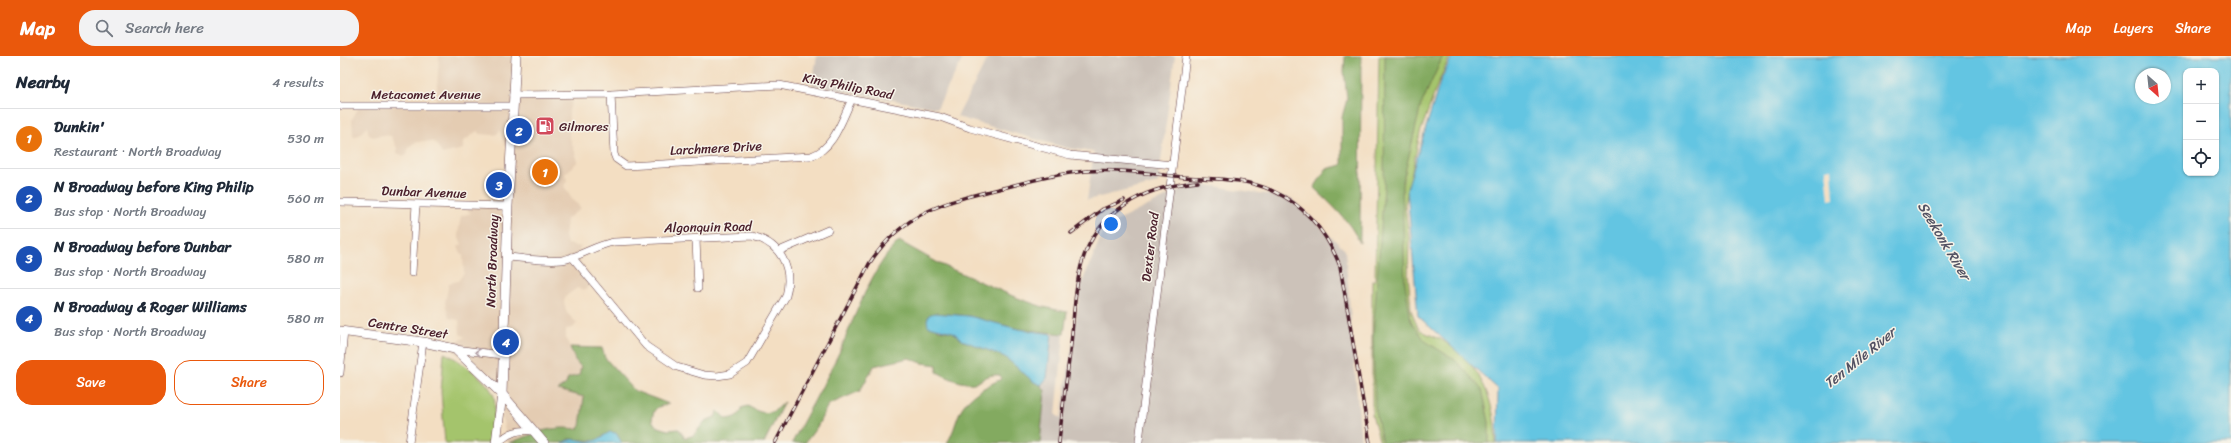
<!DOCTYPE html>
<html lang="en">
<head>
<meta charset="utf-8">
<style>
	:root { --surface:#fff; --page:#f2f2f3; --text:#1f2937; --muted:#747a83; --line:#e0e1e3; --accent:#ea580c }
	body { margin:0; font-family:Sriracha,sans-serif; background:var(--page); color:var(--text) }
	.controls { position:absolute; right:12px; top:12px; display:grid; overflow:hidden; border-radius:8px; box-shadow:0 1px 3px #0004 }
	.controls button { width:36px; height:36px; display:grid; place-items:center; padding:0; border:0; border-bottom:1px solid var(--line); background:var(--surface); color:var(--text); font:20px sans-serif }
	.compass { position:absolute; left:1795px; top:12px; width:36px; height:36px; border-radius:50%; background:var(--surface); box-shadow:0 1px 3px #0004; rotate:153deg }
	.you { position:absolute; left:771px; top:168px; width:14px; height:14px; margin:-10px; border:3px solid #fff; border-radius:50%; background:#1a73e8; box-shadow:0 0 0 6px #1a73e833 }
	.badge { display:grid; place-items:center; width:26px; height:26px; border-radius:50%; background:var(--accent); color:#fff; font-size:13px; font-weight:700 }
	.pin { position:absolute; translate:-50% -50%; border:2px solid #fff; box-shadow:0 1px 4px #0006 }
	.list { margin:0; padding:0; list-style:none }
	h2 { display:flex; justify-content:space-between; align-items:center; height:52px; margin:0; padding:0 16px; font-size:17px }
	h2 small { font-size:13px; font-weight:400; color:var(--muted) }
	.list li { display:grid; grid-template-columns:26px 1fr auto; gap:12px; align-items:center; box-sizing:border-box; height:60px; padding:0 16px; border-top:1px solid var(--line) }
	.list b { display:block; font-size:15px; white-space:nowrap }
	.list p { margin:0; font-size:13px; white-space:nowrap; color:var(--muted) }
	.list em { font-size:13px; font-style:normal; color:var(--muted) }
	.actions { display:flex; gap:8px; padding:12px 16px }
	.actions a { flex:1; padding:9px 0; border:1px solid var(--accent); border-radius:16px; text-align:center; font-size:14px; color:var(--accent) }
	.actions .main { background:var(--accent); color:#fff }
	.icon { flex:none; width:22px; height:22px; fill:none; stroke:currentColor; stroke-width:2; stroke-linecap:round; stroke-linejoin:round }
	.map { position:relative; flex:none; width:1891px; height:387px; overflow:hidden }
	header { display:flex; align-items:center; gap:24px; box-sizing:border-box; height:56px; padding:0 20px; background:var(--accent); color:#fff }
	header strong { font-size:19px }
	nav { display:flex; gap:22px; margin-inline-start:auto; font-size:14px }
	.search { width:280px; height:36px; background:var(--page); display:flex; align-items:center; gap:10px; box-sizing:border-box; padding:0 14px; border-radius:16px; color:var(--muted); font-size:15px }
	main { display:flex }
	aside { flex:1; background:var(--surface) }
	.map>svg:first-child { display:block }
	.built { fill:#e4ccb2 }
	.industrial { fill:#ccc2b9 }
	.green { fill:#a4c46c; stroke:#77724c }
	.forest { fill:#83aa60; stroke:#666446 }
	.water { fill:#64c5e2; stroke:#577286; fill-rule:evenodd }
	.pier { fill:#f3dec2 }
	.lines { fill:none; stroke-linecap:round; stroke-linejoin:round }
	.minor-casing { stroke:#633c42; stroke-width:8 }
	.major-casing { stroke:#633c42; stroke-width:10 }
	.minor { stroke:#fff; stroke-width:7 }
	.major { stroke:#fff; stroke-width:9 }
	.rail-casing { stroke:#4a1f2b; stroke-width:3.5 }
	.rail { stroke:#f7f3e8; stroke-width:2; stroke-dasharray:6; stroke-linecap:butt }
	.oneway { stroke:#ae9aa0 }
	.labels { text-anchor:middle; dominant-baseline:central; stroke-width:3; stroke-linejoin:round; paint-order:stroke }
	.street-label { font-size:13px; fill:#4a1f2b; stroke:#f7f3e8 }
	.poi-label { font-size:13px; fill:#4a1f2b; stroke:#f7f3e8; text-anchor:start }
	.water-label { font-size:14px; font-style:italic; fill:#525162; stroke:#f7f3e8 }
</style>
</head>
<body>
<header>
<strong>Map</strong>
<div class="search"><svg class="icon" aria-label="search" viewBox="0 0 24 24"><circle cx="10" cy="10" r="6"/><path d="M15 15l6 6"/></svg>Search here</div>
<nav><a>Map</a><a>Layers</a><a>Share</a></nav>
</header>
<main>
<aside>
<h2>Nearby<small>4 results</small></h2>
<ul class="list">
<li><span class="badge" style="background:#e8710a">1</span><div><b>Dunkin'</b><p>Restaurant · North Broadway</p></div><em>530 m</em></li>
<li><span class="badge" style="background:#1a4fb4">2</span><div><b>N Broadway before King Philip</b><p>Bus stop · North Broadway</p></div><em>560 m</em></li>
<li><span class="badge" style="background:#1a4fb4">3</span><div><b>N Broadway before Dunbar</b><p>Bus stop · North Broadway</p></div><em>580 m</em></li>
<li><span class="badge" style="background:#1a4fb4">4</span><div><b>N Broadway &amp; Roger Williams</b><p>Bus stop · North Broadway</p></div><em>580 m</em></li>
</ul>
<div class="actions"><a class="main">Save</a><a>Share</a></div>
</aside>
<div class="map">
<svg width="1891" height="387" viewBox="0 0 1891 387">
	<rect width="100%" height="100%" fill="#f7f3e8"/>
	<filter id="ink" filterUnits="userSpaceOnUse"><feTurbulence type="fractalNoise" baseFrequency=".025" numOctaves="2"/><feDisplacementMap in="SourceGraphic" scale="8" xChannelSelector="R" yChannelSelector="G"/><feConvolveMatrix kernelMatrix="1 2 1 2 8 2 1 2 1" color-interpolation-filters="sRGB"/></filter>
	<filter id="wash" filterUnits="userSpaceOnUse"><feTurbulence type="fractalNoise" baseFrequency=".012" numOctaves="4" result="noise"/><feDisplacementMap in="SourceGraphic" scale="16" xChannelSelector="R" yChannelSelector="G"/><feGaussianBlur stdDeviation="0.9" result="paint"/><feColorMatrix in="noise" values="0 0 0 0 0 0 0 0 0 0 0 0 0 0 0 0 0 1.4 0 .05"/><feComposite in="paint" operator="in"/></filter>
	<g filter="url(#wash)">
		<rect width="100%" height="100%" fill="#f3dec2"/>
		<path class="built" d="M99 0H173L172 39 224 38 232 46 229 54V79L238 105 225 118 227 124 224 130 231 142 241 152 227 163 225 180 227 188 241 191 236 200 251 221 246 234 237 232 226 240 224 246 227 257 237 267 233 272 226 273V282L235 304 241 311 239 319 219 333 245 341 240 370 237 373 215 371 198 379 196 377 167 387 159 342 160 337 106 288 107 284 118 285 125 281 120 278 119 264 109 262 105 247 109 227 118 225 124 217 123 200 118 191 122 188 118 180 119 171 121 160 131 157 124 152 167 146 170 88 165 90 160 74 157 78 153 79 140 78 137 75 123 86V93L102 98 95 86 83 85 74 87 68 92 67 99 64 100 57 97V92L51 80 42 79 34 81 29 79 27 71 19 79 13 81 12 63 19 51 96 48Z"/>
		<path class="industrial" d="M477 0H624L597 52 472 29Z
			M649 0H835L818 127 747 144 754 96 727 92 617 61Z
			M854 127 951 142 1005 194 1021 387H700L705 335 701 329 707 322 712 278H724L716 359 721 362 741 229 765 171Z"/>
		<path class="green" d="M1039 0H1110L1097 30 1080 77 1065 149 1069 183 1068 219 1071 254 1078 272C1086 279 1097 280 1105 286 1142 310 1155 345 1156 387H1040L1032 358V225L1035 224Z
			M104 297C117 302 151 326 154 341 157 355 151 373 150 387H105L101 336Z"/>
		<path class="forest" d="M1005 0H1021L1020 187C1009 164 992 149 974 132L986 113 1002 109V61L1007 43 1004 15Z
			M1045 0H1103L1081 49 1062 129 1065 227 1071 265 1085 285 1115 304 1142 333 1149 366V387H1042L1035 350 1033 279 1044 130Z
			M559 185 600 208 675 241 703 251 727 256 724 278 678 273 629 260 594 257 598 274 613 276 622 284 665 301 694 326 701 329 705 335 700 387H607C613 378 615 368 619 358 626 340 645 331 661 323L660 319C644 318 646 324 634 327 623 329 606 321 597 316V309L582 307 569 302 534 310 520 335 488 349 477 371 465 387H452C469 353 490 319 505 283 518 252 534 209 559 185Z
			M230 291 262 292 265 302 295 335 329 348 318 351 314 355 312 364 316 370 328 374 339 373 345 382 354 379 365 365 375 361 378 355 386 363C394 362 400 360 401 352L408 350C422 359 433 360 444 346L424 387H282L276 377 263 380 256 385 229 383 222 387H169L196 377 198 378 201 375C217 372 220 371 237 373L240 370 244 341 218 334 226 328 228 322 239 319 241 311 235 304Z"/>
		<path class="water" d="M1112 0H1891V387H1157L1158 333 1078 260 1067 133 1100 26ZM1846 15H1876V117H1846ZM1801 18H1825V42H1801Z
			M594 257 629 260 678 273 712 278 707 322 701 329 694 326 665 301 622 284 613 276 588 270 587 264 589 259Z
			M270 376 276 377 282 387H222C237 379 240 387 253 385 259 384 264 379 270 376Z"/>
		<path class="pier" d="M1492 112 1494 143 1489 144 1486 113Z"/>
	</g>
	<g filter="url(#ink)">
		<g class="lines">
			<g class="minor-casing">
				<path id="minor" d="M271 38 274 98 276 103 286 110 471 100C494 93 502 63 512 43
					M173 39 271 38 439 29 600 61 630 72 730 99 833 109
					M0 50H173
					M0 146 168 150
					M356 183 358 232
					M439 195 488 174
					M166 201C184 202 204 206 222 204 240 201 255 189 274 186L412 180C441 187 453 212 446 240L407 307 390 318 377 320 364 319 337 311 306 290 232 201
					M72 217 76 148
					M115 293 162 299
					M0 317 4 275
					M799 385 846 0
					M69 387 83 286
					M158 387C169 376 179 373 194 375"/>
			</g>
			<g class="major-casing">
				<path id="major" d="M0 275 83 286 115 293 162 338 204 387
					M156 387 162 338 168 150 176 0"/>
			</g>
			<use href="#minor" class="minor"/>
			<use href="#major" class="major"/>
			<g class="rail-casing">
				<path id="rail" d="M731 177 763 153 784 144
					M435 387 529 208C564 154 608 145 667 131 693 124 720 117 747 115 779 113 812 118 844 121 874 123 906 122 933 135 966 150 987 177 1000 210L1030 387
					M719 387C722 354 727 321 731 288 734 260 735 220 746 195 766 149 810 130 858 126"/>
			</g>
			<use href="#rail" class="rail"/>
		</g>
		<defs><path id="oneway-chevron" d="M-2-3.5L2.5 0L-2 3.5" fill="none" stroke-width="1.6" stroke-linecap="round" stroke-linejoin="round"/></defs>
		<use class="oneway" href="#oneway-chevron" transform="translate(138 296) rotate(-174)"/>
	</g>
	<defs>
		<g id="fuel-square" transform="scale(1)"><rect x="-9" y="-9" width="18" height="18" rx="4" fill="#d1495b" stroke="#f7f3e8"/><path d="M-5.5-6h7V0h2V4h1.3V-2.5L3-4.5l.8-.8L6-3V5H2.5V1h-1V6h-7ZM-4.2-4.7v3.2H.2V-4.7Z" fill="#fff"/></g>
	</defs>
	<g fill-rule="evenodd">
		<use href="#fuel-square" x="205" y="70"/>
	</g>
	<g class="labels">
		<g class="street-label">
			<text transform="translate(508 30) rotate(11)">King Philip Road</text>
			<text x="86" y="38">Metacomet Avenue</text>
			<text transform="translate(376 92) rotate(-3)">Larchmere Drive</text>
			<text transform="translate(84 136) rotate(2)">Dunbar Avenue</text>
			<text transform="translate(368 171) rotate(-1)">Algonquin Road</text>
			<text transform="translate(810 191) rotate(-83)">Dexter Road</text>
			<text transform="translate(152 205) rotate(-88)">North Broadway</text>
			<text transform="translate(68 272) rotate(9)">Centre Street</text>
		</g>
		<g class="poi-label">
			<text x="219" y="70">Gilmores</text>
		</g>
		<g class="water-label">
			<text transform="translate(1604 185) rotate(59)">Seekonk River</text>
			<text transform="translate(1520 302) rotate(-39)">Ten Mile River</text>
		</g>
	</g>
</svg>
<div class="controls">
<button>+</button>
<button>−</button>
<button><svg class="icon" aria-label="locate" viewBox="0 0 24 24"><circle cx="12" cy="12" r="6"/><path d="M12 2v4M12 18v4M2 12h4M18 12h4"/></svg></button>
</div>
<svg class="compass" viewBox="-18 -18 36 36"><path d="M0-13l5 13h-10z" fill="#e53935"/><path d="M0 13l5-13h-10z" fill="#747a83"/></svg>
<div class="you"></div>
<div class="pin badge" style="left:205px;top:116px;background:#e8710a">1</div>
<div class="pin badge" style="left:179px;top:75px;background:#1a4fb4">2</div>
<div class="pin badge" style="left:159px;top:129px;background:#1a4fb4">3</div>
<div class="pin badge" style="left:166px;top:286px;background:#1a4fb4">4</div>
</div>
</main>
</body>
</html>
